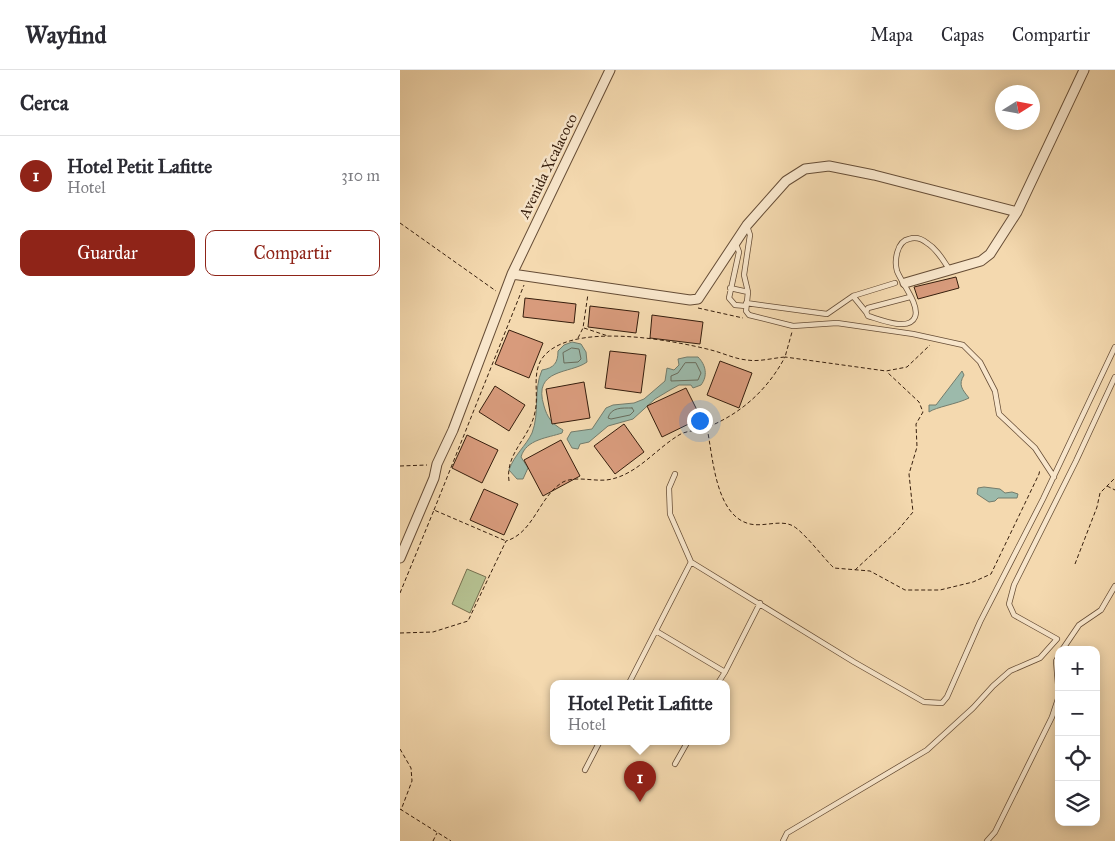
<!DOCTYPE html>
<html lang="es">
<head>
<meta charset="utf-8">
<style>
	:root { --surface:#fff; --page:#f2f2f3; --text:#2b2b33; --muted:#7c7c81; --line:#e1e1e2; --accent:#8f2418 }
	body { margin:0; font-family:"IM FELL Great Primer",serif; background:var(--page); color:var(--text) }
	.controls { position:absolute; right:15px; bottom:15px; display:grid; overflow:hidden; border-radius:10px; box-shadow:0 2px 12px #0003 }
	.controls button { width:45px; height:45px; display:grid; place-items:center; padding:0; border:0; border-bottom:1px solid var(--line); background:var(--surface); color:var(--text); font:25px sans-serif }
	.compass { position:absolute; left:595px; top:15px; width:45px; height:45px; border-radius:50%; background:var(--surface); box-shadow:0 2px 12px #0003; rotate:79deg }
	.you { position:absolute; left:299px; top:350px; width:18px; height:18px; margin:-12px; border:4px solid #fff; border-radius:50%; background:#1a73e8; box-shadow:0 0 0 8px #1a73e833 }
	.badge { display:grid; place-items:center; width:32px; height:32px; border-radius:50%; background:var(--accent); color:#fff; font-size:16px; font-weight:700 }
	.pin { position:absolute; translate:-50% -41px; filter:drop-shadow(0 1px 2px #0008) }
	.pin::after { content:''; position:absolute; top:26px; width:18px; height:15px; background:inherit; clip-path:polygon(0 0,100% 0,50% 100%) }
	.popup { position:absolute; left:150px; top:610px; width:180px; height:65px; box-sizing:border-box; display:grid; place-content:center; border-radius:10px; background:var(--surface); filter:drop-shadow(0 1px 4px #0005); font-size:16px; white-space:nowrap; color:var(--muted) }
	.popup b { font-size:19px; color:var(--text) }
	.popup::after { content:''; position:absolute; left:50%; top:100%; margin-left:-10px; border:10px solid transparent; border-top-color:var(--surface) }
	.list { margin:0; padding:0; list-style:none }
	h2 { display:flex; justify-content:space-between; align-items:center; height:65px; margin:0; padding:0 20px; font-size:21px }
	h2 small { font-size:16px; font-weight:400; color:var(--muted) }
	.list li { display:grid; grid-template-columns:32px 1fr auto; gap:15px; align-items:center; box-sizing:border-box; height:80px; padding:0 20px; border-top:1px solid var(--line) }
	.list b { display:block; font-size:19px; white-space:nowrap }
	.list p { margin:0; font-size:16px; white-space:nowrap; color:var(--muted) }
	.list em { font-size:16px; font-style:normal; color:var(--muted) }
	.actions { display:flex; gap:10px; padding:15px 20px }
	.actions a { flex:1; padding:11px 0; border:1px solid var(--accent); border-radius:10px; text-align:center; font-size:18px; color:var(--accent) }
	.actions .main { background:var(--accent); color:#fff }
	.icon { flex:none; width:28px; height:28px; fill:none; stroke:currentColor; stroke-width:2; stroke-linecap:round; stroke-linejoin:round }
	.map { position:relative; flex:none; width:715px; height:771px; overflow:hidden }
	header { display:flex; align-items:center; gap:30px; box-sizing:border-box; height:70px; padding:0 25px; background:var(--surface); border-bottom:1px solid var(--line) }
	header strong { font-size:24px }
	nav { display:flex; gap:28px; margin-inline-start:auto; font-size:18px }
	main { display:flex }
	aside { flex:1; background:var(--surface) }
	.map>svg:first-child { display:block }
	.green { fill:#b5c090; stroke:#766f4e }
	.water { fill:#9cbaab; stroke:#737c6c }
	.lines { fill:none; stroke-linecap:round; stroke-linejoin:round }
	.shore { stroke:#696c5c; stroke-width:1 }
	.building { fill:#d89b7c; stroke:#361e0d }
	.service-casing { stroke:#664d36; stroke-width:6 }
	.minor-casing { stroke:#664d36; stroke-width:11 }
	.path { stroke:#361e0d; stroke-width:1; stroke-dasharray:4 2.5; stroke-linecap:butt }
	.service { stroke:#f8e6cb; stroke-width:4.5 }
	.minor { stroke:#f8e6cb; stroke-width:9 }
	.labels { text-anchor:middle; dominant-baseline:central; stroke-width:5; stroke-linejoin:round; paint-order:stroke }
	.street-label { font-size:15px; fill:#361e0d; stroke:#f8e6cb }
</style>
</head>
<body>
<header>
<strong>Wayfind</strong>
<nav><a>Mapa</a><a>Capas</a><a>Compartir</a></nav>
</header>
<main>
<aside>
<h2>Cerca<small></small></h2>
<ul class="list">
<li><span class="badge">1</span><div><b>Hotel Petit Lafitte</b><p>Hotel</p></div><em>310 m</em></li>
</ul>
<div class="actions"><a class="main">Guardar</a><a>Compartir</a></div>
</aside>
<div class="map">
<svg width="715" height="771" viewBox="0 0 715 771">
	<rect width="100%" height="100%" fill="#f4d9af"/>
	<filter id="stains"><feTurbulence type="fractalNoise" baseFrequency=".004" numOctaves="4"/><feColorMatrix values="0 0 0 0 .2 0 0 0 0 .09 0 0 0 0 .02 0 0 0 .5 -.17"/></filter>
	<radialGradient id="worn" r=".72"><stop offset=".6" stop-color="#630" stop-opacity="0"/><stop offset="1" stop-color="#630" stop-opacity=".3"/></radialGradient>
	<path class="green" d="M67 499 86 507 70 543 52 534Z"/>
	<path class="water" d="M172 272 181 274 186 282 187 292C171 304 132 298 144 336 147 347 152 354 163 360L162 363C148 368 126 369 121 387L128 398 123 409H117L109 400C114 385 126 376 132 363 140 343 133 320 142 300 154 298 158 293 158 281L164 275Z
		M287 287H298C306 295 308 306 301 315L293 318 291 315H279L270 320 255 329 233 349 208 356 189 372 180 374 178 379 172 378 167 369 171 362 192 359 206 338 213 335 234 333 244 329 265 311 267 298 274 300 279 295 278 289Z
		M562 301 564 305C558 315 562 319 569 328 557 334 536 337 529 342V335H536Z
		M584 417 600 419 605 423 612 422 618 424 617 428H598L595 431 589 432 577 424 578 418Z"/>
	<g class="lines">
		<path class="shore" d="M172 278 179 279 181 289 178 292 164 293 163 283Z
			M296 293 301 303 298 310 271 311V306L278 303 285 293Z
			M232 338 234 341 230 345 211 349 208 348C211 337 222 338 232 338Z"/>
	</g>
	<path class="building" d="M556 207 559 218 518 229 514 217Z
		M125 228 176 234 174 253 123 247Z
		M190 236 239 242 236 263 188 257Z
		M252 245 303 252 300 274 250 268Z
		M109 260 143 273 129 308 95 294Z
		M210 281 246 285 241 323 205 318Z
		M320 291 352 303 339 338 307 325Z
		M184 312 190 348 152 354 146 319Z
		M95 316 125 335 109 361 79 342Z
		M286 318 301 348 262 367 247 336Z
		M224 354 244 382 215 404 194 376Z
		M67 365 98 380 82 413 52 398Z
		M161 370 180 406 143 426 124 390Z
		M84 419 118 434 104 465 70 450Z"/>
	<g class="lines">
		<g class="service-casing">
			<path id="service" d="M347 156 350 165 344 205 348 222 346 241 349 245 393 256 437 253 513 264 563 275 580 292 595 321 599 344 635 378 654 407
				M336 174 339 182 329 228 335 235 346 236
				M330 218 348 222
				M453 226 466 242
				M510 227 468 238 466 242 468 246C479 249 509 262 515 247 520 235 501 212 497 201 494 191 497 171 509 169 515 167 522 169 527 173 537 179 543 190 549 199
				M346 233 427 244 453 226 495 213
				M275 404 269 418 270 444 291 492 454 592 524 632 542 633 547 627 580 552 643 429 715 277
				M256 561 325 602 360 533
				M662 580 679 555 701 540 715 516
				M659 586 656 591 659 626
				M229 613 291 492
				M318 613 325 602
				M275 694 288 671
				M185 700 200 671
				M383 771 387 763 527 680 573 638 593 616 610 601 640 588 657 569 614 545 609 534 614 515 676 391 715 307
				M587 771 595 762 652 647 659 626"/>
		</g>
		<g class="minor-casing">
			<path id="minor" d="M112 204 290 230 298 229 347 155 386 111 405 99 429 96 474 105 617 142
				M505 213 581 191 590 184 617 142 684 0
				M0 488 34 408 37 394 53 360 112 204 210 0"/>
		</g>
		<path class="path" d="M0 153 96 221
			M298 238 343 248
			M184 258 208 266
			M178 268 183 258 188 224
			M307 358C313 386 315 446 350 454 363 457 379 450 391 455 402 459 424 489 434 498L470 501 505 520H540L573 512 591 504 639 404 640 399
			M0 396 27 395
			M109 411C105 383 130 368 135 342 139 325 132 306 141 290 166 250 272 270 311 280 323 283 335 289 347 290 359 292 373 288 385 287L392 262
			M707 416 715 420
			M34 440 124 215
			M675 494 697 437 700 423 715 408
			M455 500 498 460 513 442 509 404 517 377 516 354 523 342 519 332 487 302
			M0 523 34 440 106 471
			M0 563 33 562 68 551 106 471C134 463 139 426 163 412 177 405 197 413 212 409 238 403 256 379 279 365 287 360 299 361 308 357 342 343 368 319 385 287L486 301 507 297 530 275
			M0 679 11 698 12 711 1 740
			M0 739 51 771
			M33 771 37 763"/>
		<use href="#service" class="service"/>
		<use href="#minor" class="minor"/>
	</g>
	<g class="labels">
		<g class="street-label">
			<text transform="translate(148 96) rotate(-64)">Avenida Xcalacoco</text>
		</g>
	</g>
	<rect width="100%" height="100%" filter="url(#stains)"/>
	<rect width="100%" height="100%" fill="url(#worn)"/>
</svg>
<div class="controls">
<button>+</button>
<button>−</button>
<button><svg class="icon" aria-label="locate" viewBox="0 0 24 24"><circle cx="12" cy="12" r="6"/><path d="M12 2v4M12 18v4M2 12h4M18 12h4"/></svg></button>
<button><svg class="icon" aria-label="layers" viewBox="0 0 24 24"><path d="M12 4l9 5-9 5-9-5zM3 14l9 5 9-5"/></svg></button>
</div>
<svg class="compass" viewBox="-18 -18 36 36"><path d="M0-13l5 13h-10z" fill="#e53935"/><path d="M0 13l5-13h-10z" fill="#7c7c81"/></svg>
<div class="you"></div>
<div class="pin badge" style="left:240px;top:732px">1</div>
<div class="popup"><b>Hotel Petit Lafitte</b>Hotel</div>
</div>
</main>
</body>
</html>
